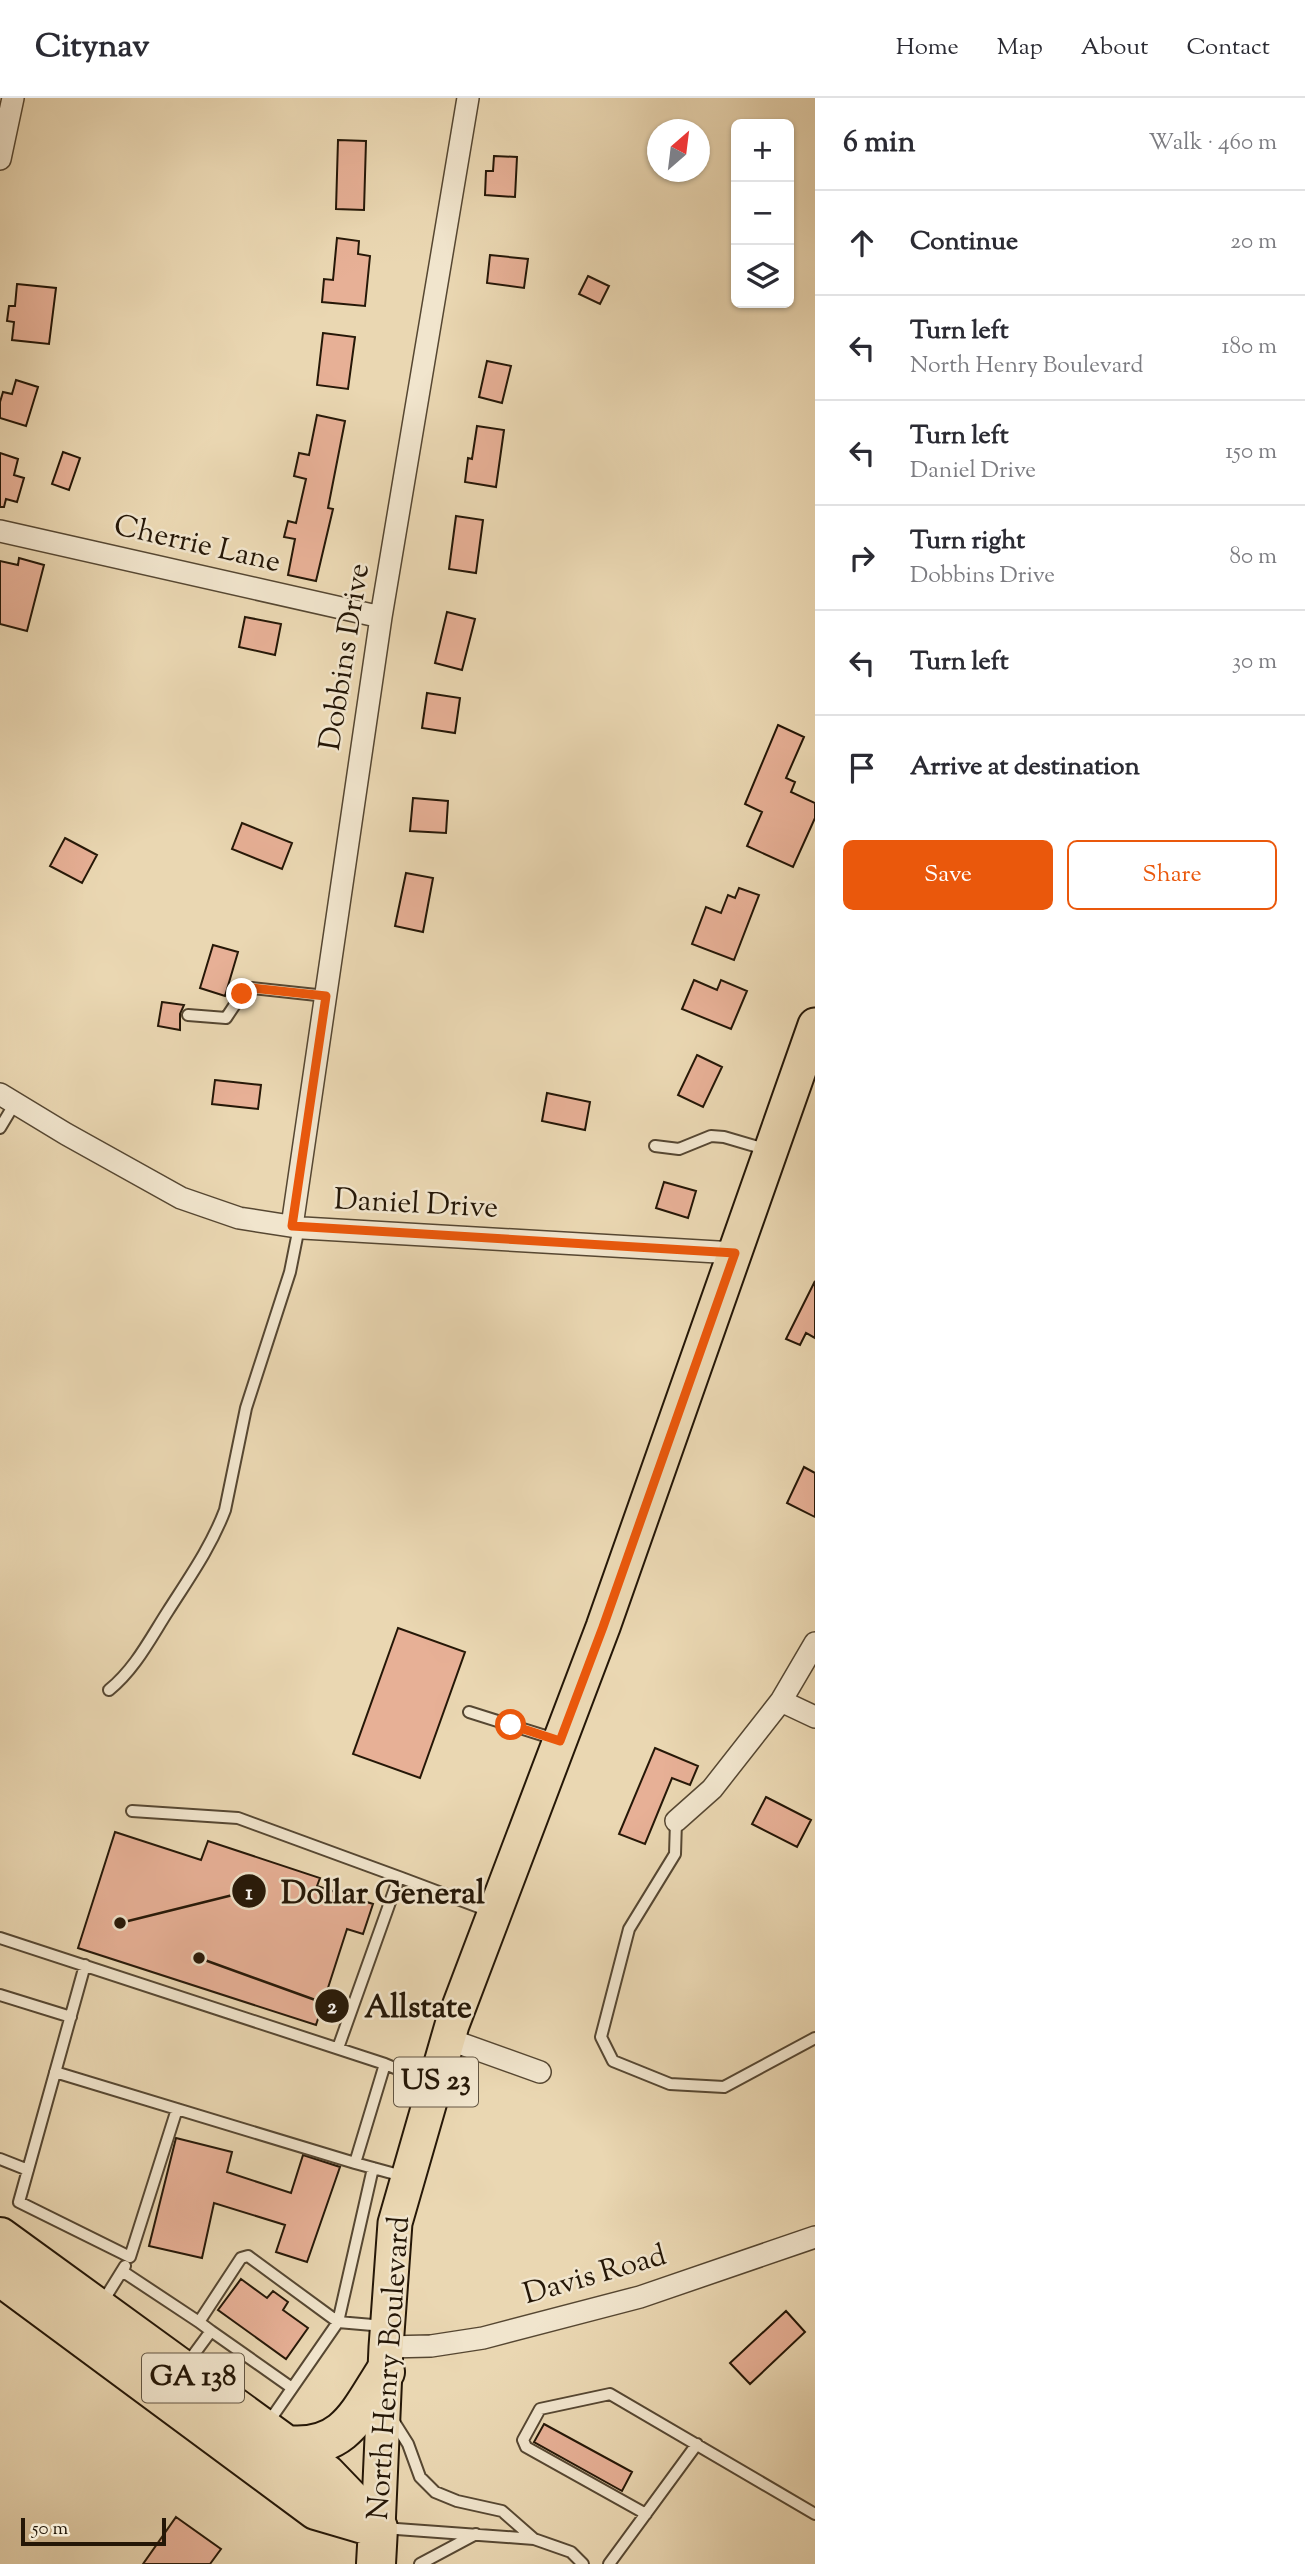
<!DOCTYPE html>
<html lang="en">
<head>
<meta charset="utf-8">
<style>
	:root { --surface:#fff; --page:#f2f2f3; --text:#2b2b33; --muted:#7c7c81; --line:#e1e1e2; --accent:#ea580c }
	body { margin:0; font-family:"Sorts Mill Goudy",serif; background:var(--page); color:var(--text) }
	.controls { position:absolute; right:21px; top:21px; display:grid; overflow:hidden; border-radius:10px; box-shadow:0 2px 5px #0004 }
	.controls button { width:63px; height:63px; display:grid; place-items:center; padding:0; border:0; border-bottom:2px solid var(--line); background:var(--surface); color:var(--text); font:35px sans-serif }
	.compass { position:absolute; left:647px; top:21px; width:63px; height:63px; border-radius:50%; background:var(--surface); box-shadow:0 2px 5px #0004; rotate:28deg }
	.scale { position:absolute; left:21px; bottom:18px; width:145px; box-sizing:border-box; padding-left:7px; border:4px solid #251707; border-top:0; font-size:19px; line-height:24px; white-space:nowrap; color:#251707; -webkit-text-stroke:5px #f1e5cd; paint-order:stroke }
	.stop { position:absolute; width:21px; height:21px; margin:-16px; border:5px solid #ea580c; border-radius:50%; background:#fff }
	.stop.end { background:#ea580c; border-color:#fff; box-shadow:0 2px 7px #0008 }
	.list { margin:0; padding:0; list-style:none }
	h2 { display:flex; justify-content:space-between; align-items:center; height:91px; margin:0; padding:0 28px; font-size:30px }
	h2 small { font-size:23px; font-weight:400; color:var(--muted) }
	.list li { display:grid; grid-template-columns:46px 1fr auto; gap:21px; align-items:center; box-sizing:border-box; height:105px; padding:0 28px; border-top:2px solid var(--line) }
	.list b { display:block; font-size:26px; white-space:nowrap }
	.list p { margin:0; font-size:23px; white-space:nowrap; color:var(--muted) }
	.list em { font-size:23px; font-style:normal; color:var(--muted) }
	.actions { display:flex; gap:14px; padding:21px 28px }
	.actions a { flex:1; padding:16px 0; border:2px solid var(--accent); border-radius:10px; text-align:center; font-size:24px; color:var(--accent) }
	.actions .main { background:var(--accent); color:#fff }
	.icon { flex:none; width:38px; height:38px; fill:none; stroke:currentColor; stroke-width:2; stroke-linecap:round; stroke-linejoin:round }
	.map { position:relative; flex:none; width:815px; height:2466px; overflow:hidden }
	header { display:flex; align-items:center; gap:42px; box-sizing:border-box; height:98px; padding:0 35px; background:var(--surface); border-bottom:2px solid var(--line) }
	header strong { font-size:33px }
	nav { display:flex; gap:38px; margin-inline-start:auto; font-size:24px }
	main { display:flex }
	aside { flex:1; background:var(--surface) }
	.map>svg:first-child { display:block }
	.building { fill:#e7b096; stroke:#251707; stroke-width:2 }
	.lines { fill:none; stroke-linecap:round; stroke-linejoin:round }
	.lane-casing { stroke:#564732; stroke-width:14 }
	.street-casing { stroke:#564732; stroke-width:24 }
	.primary-casing { stroke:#251707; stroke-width:37 }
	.highway-casing { stroke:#251707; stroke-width:42 }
	.lane { stroke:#f1e5cd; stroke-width:10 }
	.street { stroke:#f1e5cd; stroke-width:21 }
	.primary { stroke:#ead7b2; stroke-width:33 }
	.highway { stroke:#ead7b2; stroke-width:38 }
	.route { stroke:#ea580c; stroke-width:9 }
	.labels { text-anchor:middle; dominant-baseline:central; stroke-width:5; stroke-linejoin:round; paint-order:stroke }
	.shield { fill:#f1e5cd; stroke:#625542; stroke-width:2 }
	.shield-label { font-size:28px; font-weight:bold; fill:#251707 }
	.street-label { font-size:30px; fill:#251707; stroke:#f1e5cd }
	.leader { fill:none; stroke:#251707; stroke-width:2.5 }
	.callout-dot { fill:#251707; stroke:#f1e5cd; stroke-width:2.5 }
	.mark-label { font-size:21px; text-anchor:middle; font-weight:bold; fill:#fff }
	.callout-label { font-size:32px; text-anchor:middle; font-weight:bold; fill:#251707; stroke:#f1e5cd; stroke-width:5; stroke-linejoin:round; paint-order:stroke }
</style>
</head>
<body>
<header>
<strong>Citynav</strong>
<nav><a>Home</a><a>Map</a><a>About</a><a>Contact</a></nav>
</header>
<main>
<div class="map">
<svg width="815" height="2466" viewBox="0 0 815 2466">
	<rect width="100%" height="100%" fill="#ead7b2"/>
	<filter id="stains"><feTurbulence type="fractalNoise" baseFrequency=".00286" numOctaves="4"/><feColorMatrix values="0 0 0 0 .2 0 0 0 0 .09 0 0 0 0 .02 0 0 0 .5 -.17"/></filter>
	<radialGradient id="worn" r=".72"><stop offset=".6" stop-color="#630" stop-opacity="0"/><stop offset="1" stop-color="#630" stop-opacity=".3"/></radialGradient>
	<path class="building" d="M338 42 366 43 364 112 336 111Z
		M494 58 517 59 515 99 485 97 486 73H493Z
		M337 140 359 143 358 156 370 158 365 208 322 204 324 181 333 182Z
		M490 157 528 161 524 190 487 185Z
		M588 178 609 188 600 206 579 196Z
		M17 186 56 190 49 246 12 242 14 224 7 223 9 208H15Z
		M323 235 355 239 348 291 317 287Z
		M487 263 511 268 502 305 479 299Z
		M16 282 38 289 26 328 0 320V304L3 294 12 296Z
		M317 317 345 323 328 410 333 411 316 483 288 477 295 441 284 439 288 423 296 425 306 381 294 378 299 355 309 357Z
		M477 328 504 332 496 389 465 384 468 360 472 361Z
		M63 354 80 360 69 392 52 386Z
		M0 355 18 361 14 377 24 380 17 404 6 401 4 409H0Z
		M456 418 483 422 476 475 449 471Z
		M19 460 44 467 27 533 0 526V463L18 467Z
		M447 514 475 521 462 572 435 565Z
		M245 519 281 526 275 557 239 549Z
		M427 595 460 600 455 635 422 630Z
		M778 627 804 639 786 680 795 684 791 694 815 705V720L793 769 747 748 762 714 745 706Z
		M413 700 448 703 446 735 410 733Z
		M242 725 292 745 282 771 232 751Z
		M65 740 97 757 82 785 50 768Z
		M406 775 433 780 423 834 395 828Z
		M739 790 759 797 734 862 692 846 706 809 721 815 728 797 735 800Z
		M213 847 238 854 225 898 200 890Z
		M694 882 717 892 721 882 747 893 731 931 682 911Z
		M162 904 184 907 180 916V932L158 928Z
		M697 957 722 969 703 1009 678 997Z
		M215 982 261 987 258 1011 212 1006Z
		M547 995 590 1004 585 1032 542 1023Z
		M664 1084 696 1093 688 1120 656 1110Z
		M815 1183V1240L806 1235 800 1247 786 1241Z
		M804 1369 815 1375V1419L787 1405Z
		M398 1530 465 1554 420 1680 353 1656Z
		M655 1650 698 1668 690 1687 672 1680 645 1746 619 1736Z
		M766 1699 811 1722 797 1749 752 1726Z
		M115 1734 201 1762 208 1743 320 1780 317 1788 373 1806 363 1836 347 1831 316 1927 78 1850Z
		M176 2040 232 2054 227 2074 291 2095 303 2057 340 2069 307 2164 276 2154 285 2127 214 2105 202 2160 149 2148Z
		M241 2181 267 2200 273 2193 288 2204 283 2212 308 2230 286 2261 218 2212Z
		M786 2213 805 2234 750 2286 730 2265Z
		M544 2326 632 2374 622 2393 534 2344Z
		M176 2419 221 2451 210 2466H143Z"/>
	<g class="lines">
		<g class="lane-casing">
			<path id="lane" d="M188 917 226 920 242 896 252 890 326 898
				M0 1030 15 1005
				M655 1048 679 1051 711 1038 724 1039 768 1052
				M109 1592C135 1571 150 1541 168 1513 189 1480 211 1449 225 1412L246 1310 290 1174 299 1129
				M469 1614 558 1642
				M132 1713 238 1720 399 1779
				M676 1723 675 1756 629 1831 601 1939 613 1963 670 1986 724 1989 815 1940
				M0 1840 385 1966 355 2065 55 1974
				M85 1867 19 2104 130 2159 177 2011
				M0 1897 71 1919
				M338 1950 399 1779 492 1814
				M385 1966 431 1985
				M0 2061 28 2072
				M355 2065 406 2079
				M122 2173 199 2224
				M102 2205 125 2168
				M211 2233 292 2290
				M186 2267 211 2233 199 2224 241 2160 248 2158 338 2224 384 2228
				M391 2319 408 2346 420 2379 435 2394 457 2403 502 2413 534 2441
				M268 2325 338 2224 373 2070
				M646 2416 526 2349 523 2342 540 2311 610 2296 815 2416
				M383 2430 534 2441 571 2454 583 2466
				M420 2466 476 2436
				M609 2466 697 2346"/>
		</g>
		<g class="street-casing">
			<path id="street" d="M0 61 13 0
				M0 433 381 519
				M0 996 66 1036 181 1100 239 1120 303 1130 735 1155
				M292 1128 381 519 468 0
				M781 1603 815 1619
				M676 1723 712 1691 781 1603 815 1545
				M448 1941 540 1974
				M386 2249 431 2248 483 2240 640 2199 815 2139"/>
		</g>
		<g class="primary-casing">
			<path id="primary" d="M378 2430 386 2249 395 2125 452 1927 603 1529 815 927"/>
		</g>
		<g class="highway-casing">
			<path id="highway" d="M0 2139 326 2376 378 2430
				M0 2178 316 2412 377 2430
				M286 2347C344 2353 358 2316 385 2274
				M376 2466 378 2430"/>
		</g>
		<use href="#lane" class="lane"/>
		<use href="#street" class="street"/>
		<use href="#primary" class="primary"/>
		<use href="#highway" class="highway"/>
	</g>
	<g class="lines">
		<path class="route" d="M242 896 252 890 326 898 292 1128 735 1155 603 1529 560 1643 511 1627"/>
	</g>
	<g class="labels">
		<g class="shield">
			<rect x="394" y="1959.5" width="84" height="49" rx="5"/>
			<rect x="142" y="2255.5" width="102" height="49" rx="5"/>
		</g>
		<g class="shield-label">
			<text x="436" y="1984">US 23</text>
			<text x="193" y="2280">GA 138</text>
		</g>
		<g class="street-label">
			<text transform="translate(197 447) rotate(13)">Cherrie Lane</text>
			<text transform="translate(346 559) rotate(-81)">Dobbins Drive</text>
			<text transform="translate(416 1107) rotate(3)">Daniel Drive</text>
			<text transform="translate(595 2178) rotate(-16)">Davis Road</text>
			<text transform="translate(390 2270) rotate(-86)">North Henry Boulevard</text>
		</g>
	</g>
	<path class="leader" d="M120 1825L249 1793M199 1860L332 1908"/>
	<g class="callout-dot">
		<circle cx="120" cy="1825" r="7"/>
		<circle cx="199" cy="1860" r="7"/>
		<circle cx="249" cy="1793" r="18"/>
		<circle cx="332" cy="1908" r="18"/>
	</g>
	<g class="mark-label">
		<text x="249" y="1801">1</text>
		<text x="332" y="1915">2</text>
	</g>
	<g class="callout-label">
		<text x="383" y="1805">Dollar General</text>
		<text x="418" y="1919">Allstate</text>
	</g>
	<rect width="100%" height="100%" filter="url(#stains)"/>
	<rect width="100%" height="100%" fill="url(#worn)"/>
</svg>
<div class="controls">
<button>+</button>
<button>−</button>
<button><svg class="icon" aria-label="layers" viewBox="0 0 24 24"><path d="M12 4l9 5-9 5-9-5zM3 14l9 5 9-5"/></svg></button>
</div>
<svg class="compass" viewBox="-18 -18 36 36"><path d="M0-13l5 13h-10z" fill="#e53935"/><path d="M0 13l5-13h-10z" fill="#7c7c81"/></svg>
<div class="scale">50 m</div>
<div class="stop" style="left:511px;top:1627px"></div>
<div class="stop end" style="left:242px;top:896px"></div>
</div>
<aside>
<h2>6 min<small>Walk · 460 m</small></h2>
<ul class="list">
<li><svg class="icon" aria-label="ahead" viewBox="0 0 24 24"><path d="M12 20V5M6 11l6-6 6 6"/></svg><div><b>Continue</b></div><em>20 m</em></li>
<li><svg class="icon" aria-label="left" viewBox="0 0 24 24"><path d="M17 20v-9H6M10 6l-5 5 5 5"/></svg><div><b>Turn left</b><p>North Henry Boulevard</p></div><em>180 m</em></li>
<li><svg class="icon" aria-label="left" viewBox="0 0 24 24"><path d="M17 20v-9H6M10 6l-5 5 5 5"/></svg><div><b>Turn left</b><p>Daniel Drive</p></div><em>150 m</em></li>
<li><svg class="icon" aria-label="right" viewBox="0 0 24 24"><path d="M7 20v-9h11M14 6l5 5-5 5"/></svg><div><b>Turn right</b><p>Dobbins Drive</p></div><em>80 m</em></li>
<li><svg class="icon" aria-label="left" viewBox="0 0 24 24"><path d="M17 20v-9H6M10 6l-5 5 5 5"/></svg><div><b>Turn left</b></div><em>30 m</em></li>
<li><svg class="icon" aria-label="arrive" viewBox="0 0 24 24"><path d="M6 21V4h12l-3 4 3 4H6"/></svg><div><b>Arrive at destination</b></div></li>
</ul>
<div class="actions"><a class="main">Save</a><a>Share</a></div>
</aside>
</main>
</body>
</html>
